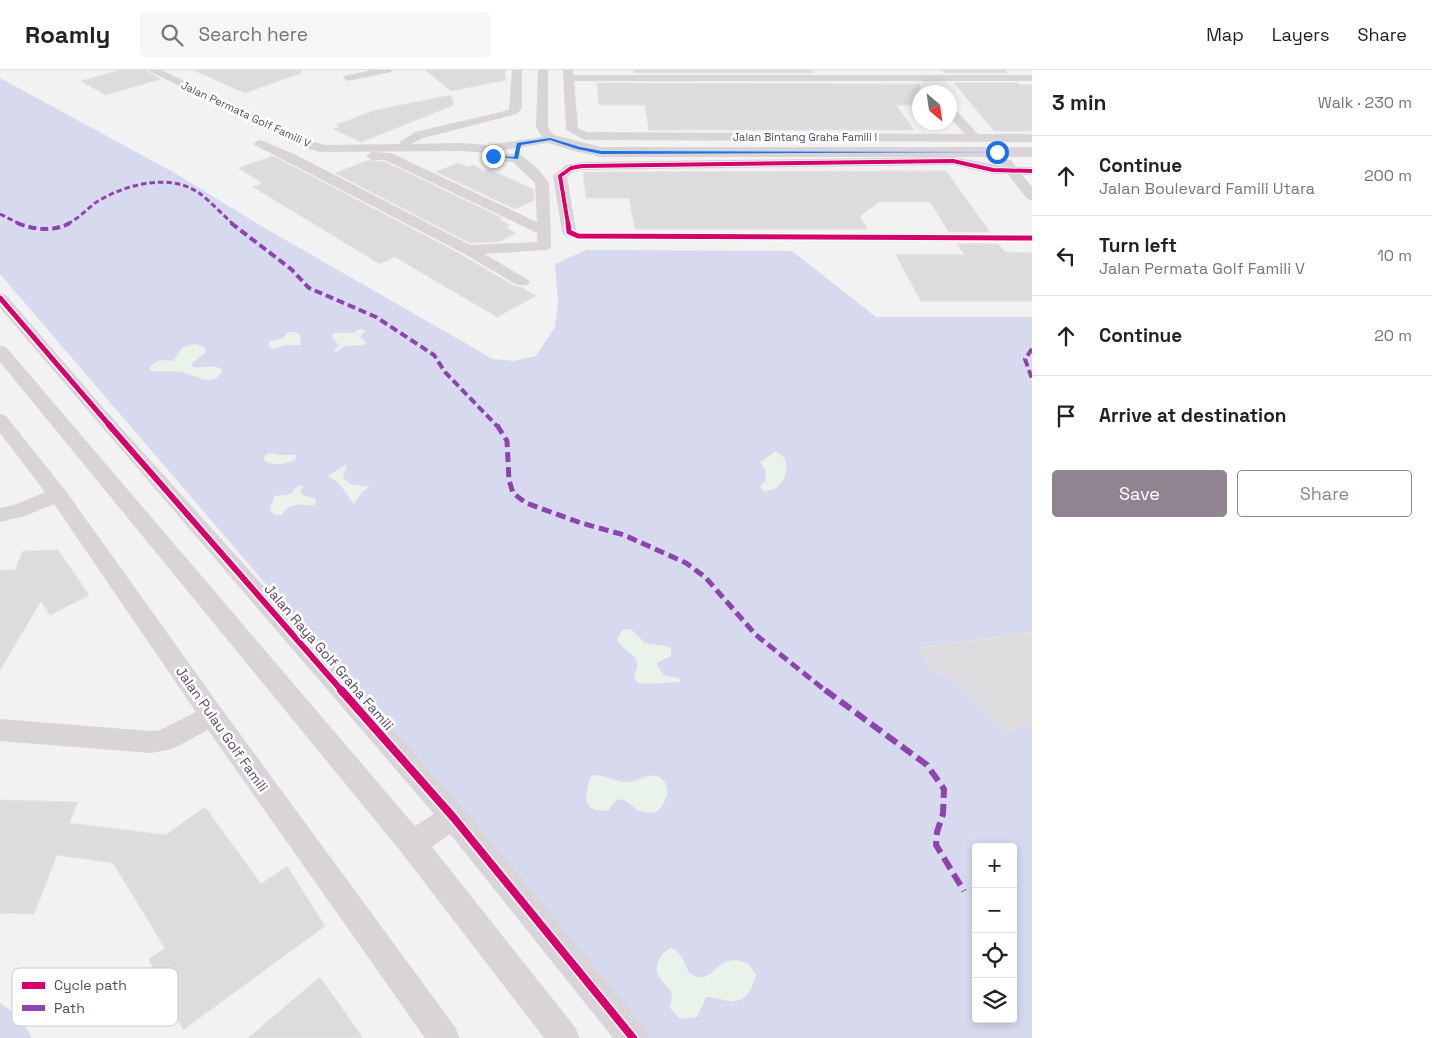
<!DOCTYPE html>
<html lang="en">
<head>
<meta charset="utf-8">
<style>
	:root { --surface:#fff; --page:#f6f6f6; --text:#222; --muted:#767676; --line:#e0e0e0; --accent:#918491 }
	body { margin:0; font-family:"Space Grotesk",sans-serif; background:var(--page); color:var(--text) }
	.controls { position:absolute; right:15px; bottom:15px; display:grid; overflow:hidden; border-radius:5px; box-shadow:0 2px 8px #0003 }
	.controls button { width:45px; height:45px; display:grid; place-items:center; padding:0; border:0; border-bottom:1px solid var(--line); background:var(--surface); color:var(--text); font:25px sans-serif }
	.compass { position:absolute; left:912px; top:15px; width:45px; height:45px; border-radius:50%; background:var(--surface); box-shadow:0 2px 8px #0003; rotate:151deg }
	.stop { position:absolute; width:15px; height:15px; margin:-11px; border:4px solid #1a73e8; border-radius:50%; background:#fff }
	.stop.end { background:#1a73e8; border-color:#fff; box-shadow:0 1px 5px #0008 }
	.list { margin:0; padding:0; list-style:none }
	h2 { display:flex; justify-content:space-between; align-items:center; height:65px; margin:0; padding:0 20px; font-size:21px }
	h2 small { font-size:16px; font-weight:400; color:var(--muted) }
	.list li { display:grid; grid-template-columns:32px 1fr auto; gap:15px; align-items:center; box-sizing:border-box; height:80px; padding:0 20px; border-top:1px solid var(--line) }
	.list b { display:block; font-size:19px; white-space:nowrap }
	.list p { margin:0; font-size:16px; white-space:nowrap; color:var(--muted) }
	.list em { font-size:16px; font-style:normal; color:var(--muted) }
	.actions { display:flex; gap:10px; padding:15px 20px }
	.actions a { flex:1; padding:11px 0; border:1px solid var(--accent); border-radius:5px; text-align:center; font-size:18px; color:var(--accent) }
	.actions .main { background:var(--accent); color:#fff }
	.icon { flex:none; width:28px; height:28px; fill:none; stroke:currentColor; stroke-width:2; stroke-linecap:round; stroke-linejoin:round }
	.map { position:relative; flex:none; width:1032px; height:968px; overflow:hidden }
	header { display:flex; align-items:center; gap:30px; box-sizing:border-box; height:70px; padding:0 25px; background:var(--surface); border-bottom:1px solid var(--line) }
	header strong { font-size:24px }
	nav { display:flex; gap:28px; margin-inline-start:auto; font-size:18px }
	.search { width:350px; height:45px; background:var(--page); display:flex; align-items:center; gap:12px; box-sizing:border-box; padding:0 18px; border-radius:5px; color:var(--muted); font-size:19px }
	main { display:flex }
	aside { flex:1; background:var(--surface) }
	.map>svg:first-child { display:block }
	.green { fill:#d7daef; fill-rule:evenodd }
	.sand { fill:#e9f3ea }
	.building { fill:#dddbdd; stroke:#e4e3e4 }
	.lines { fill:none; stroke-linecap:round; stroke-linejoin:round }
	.minor { fill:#d8d4d8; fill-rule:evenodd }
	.tertiary { fill:#d8d4d8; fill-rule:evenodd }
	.quiet-far3 { stroke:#8e44ad; stroke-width:3; stroke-dasharray:5.5 3; stroke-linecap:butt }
	.quiet-far2 { stroke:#8e44ad; stroke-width:4; stroke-dasharray:8 4; stroke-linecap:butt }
	.quiet-far1 { stroke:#8e44ad; stroke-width:5; stroke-dasharray:10 5; stroke-linecap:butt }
	.quiet { stroke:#8e44ad; stroke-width:6; stroke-dasharray:13 6; stroke-linecap:butt }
	.cycleway-far3-casing { stroke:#fff; stroke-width:5.5 }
	.cycleway-far2-casing { stroke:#fff; stroke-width:8 }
	.cycleway-far1-casing { stroke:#fff; stroke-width:9 }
	.cycleway-casing { stroke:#fff; stroke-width:11 }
	.cycleway-far3 { stroke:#d6006c; stroke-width:4 }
	.cycleway-far2 { stroke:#d6006c; stroke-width:5 }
	.cycleway-far1 { stroke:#d6006c; stroke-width:6 }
	.cycleway { stroke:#d6006c; stroke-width:8 }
	.route { fill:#1a73e8 }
	.labels { text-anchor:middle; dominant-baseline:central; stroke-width:5; stroke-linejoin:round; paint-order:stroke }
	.far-street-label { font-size:11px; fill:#5d495d; stroke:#fff }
	.street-label { font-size:14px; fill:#5d495d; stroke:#fff }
	.key { fill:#fff; stroke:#cec8ce; stroke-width:1 }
	.key-label { font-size:14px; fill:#5d495d }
</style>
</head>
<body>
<header>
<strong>Roamly</strong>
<div class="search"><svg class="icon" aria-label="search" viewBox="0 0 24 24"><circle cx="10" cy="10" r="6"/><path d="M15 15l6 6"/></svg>Search here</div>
<nav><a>Map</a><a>Layers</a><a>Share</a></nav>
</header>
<main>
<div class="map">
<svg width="1032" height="968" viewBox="0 0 1032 968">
	<rect width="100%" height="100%" fill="#f1f2f1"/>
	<path class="green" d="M0 8 173 102 263 157 493 289 514 291 536 286 555 257 558 233 555 194 586 180 792 181 876 247H1032V968H645L480 764 0 204ZM976 777H1013V949H976Z
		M0 933 20 947 32 968H0Z"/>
	<path class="sand" d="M360 259 366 260 360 267 365 271V275L345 276 337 282 334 281 339 275 332 268 334 263H353Z
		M288 262H296L300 265 301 275H285L274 279 268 276 270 271 283 268Z
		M195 274 204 277 206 282 192 293V297C203 299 214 293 223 300 213 319 196 305 182 302 172 300 160 303 150 300V297C157 289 163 290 173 291L182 278Z
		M775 382C795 385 787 424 763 421L760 416 765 411 766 401 760 392Z
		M272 383 281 385H295L296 389C286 395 272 397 263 389L267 384Z
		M347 394 343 405C347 418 359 414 370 417L362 422 354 434 338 412 328 406Z
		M301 415 303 416 300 422 305 426 315 428 316 432 315 436C303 434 288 432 282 445H276L271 442 270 438 275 426 291 424 296 417Z
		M631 559 645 573 665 576 671 578V586L658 592 657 595 664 605 680 609V612L644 614 637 612 634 606C645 585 626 585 617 570L622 560Z
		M594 705C606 705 617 713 629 712 638 711 647 704 656 706 675 712 667 736 654 743 649 742 642 742 638 740 624 731 620 721 609 740 581 744 584 726 591 706Z
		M671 878C681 881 685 894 689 903 710 916 713 895 729 891 736 889 743 892 749 894L756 905C752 918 747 933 730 931 722 931 715 926 706 927L697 947 680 949 670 938C671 934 672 929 672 926 671 917 661 913 658 905 654 895 661 882 671 878Z"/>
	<path class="building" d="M120 0H145L161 9 106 25 81 11Z
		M193 0H301V3L245 23Z
		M425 0H505L506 10 451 21Z
		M633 0H812L814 3H634Z
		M942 0H1005L1008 3H945Z
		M597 13 920 14V35H896L914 60H649L645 35H599Z
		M954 13H1018L1020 15H1032V61H994Z
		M451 25 454 35 361 72 333 59 340 57 336 55 376 40Z
		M273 86 462 185 516 217H521L536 226 497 247 395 187 380 194 253 117 263 113 238 98Z
		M369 90 385 92 502 148 499 149 510 155 505 157 516 163 498 172 470 173 335 103Z
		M458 93 467 97 473 95 484 101 488 99 533 119 534 130 515 139 436 102Z
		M946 101 990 162H949L930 132H879L860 146 867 159H635L629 128H586L583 102Z
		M957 174H998L1005 182 1032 183V231H921L896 185H965Z
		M58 480 89 525 50 545 41 531 0 600V500H15L23 481Z
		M1032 562V651L1007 663 957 611 931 600 919 578Z
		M0 730 78 732 69 753 166 765 205 737 261 814 287 796 325 856 183 960 149 889 165 878 113 793 57 785 34 844 0 843Z
		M320 907 363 968H248Z"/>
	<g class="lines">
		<path class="minor" d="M147 0H161L314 72 325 75 401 74 400 72 415 62 509 40 512 0H522V38L517 44 423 68 411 74 462 73 487 75 542 67 536 57 538 0H548V57L556 69 554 72 490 82 521 85 539 100 549 113 551 176 549 179 544 180 484 184 527 209 530 212 527 215H517L463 183 253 74 259 70 263 71 296 85 470 175 537 172V163L385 90H372L366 86 372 82 391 83 537 152 535 113 513 92 489 90 483 86 487 83 462 81 320 82 306 78Z
			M371 0H392L391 2 348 11 343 8 344 6Z
			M563 0H573L574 5H1032V11H574L578 58 587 62 965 64 949 47V36L953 37 978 64H1032V72L585 70 566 60Z
			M953 87 1002 96 1000 93 1006 89 1011 90 1016 97H1032V105H1022L1032 117V130L1027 129 1008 104H993L953 95 582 100 575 101 567 107 576 160 580 162 1032 164V172L578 170 564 165 562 162 553 106 566 95 582 92Z
			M0 223 6 225 99 333 463 738 644 957 649 968H613L450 764 432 777 575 957 580 968H544L402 783 0 292V276L6 277 415 756 434 744 0 238Z
			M0 344 6 346 65 420 221 638 455 957 460 968H425L208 660 172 679 151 683 0 671V649L151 661 160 660 196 642 54 434 25 446 0 452V438L14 435 45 422 0 363Z"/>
		<path class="tertiary" d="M550 64 601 77H1032V87H601L574 81 545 72 542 69 545 66Z"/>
		<path class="quiet-far3" d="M0 144 20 154
			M67 154C78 149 86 140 95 133 123 115 169 102 199 123 209 130 223 145 233 154"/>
		<path class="quiet-far2" d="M17 153C35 160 53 162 70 153
			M231 153 291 199 309 218 376 247 434 285 445 302 497 356
			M1032 279 1025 289 1032 309"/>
		<path class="quiet-far1" d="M497 355 507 371 509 410 513 423 526 433 581 453 624 465 686 493 705 507 756 565 826 621"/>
		<path class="quiet" d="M825 620 927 695 944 719 943 744 937 762 936 775 964 821"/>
		<g class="cycleway-far3-casing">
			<path id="cycleway-far3" d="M568 154 560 106 571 98 582 96 953 91 993 100 1032 101"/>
		</g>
		<g class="cycleway-far2-casing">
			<path id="cycleway-far2" d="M568 153 569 162 578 166 1032 168
				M0 228 110 356"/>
		</g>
		<g class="cycleway-far1-casing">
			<path id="cycleway-far1" d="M109 355 342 621"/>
		</g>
		<g class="cycleway-casing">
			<path id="cycleway" d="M341 620 453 747 633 968"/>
		</g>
		<use href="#cycleway-far3" class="cycleway-far3"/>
		<use href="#cycleway-far2" class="cycleway-far2"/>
		<use href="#cycleway-far1" class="cycleway-far1"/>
		<use href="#cycleway" class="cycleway"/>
	</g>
	<path class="route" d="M550 68 580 77 601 81 1000 82 601 84 577 79 550 70 521 75 518 89 491 86 514 87 517 73Z"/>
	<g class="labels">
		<g class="far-street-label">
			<text transform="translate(246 44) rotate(25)">Jalan Permata Golf Famili V</text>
			<text x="805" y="67">Jalan Bintang Graha Famili I</text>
		</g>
		<g class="street-label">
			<text transform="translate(329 587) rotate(49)">Jalan Raya Golf Graha Famili</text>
			<text transform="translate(222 659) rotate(55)">Jalan Pulau Golf Famili</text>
		</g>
	</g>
	<rect x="12" y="898" width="166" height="58" rx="8" class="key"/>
	<rect x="22" y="912" width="23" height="7" fill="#d6006c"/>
	<rect x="22" y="935" width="23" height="6" fill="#8e44ad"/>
	<g class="key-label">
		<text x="54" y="920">Cycle path</text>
		<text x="54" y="943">Path</text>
	</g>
</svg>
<div class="controls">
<button>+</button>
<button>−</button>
<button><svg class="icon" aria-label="locate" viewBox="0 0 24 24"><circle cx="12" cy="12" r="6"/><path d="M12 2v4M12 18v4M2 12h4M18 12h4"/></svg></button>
<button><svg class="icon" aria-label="layers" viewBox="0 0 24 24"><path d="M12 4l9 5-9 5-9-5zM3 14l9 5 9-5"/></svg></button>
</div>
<svg class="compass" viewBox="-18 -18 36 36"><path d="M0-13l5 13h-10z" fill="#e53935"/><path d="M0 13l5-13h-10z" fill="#767676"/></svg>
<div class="stop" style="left:997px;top:82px"></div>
<div class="stop end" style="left:493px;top:86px"></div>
</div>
<aside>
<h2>3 min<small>Walk · 230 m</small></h2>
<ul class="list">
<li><svg class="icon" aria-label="ahead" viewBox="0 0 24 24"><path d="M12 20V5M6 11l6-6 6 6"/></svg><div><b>Continue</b><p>Jalan Boulevard Famili Utara</p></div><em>200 m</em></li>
<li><svg class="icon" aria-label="left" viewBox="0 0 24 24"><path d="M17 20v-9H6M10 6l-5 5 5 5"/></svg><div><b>Turn left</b><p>Jalan Permata Golf Famili V</p></div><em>10 m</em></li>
<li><svg class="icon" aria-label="ahead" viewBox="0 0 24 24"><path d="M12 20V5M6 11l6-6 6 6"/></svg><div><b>Continue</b></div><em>20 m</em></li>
<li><svg class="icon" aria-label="arrive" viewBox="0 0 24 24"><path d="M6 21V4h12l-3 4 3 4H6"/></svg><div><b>Arrive at destination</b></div></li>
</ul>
<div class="actions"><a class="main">Save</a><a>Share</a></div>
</aside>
</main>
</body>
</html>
